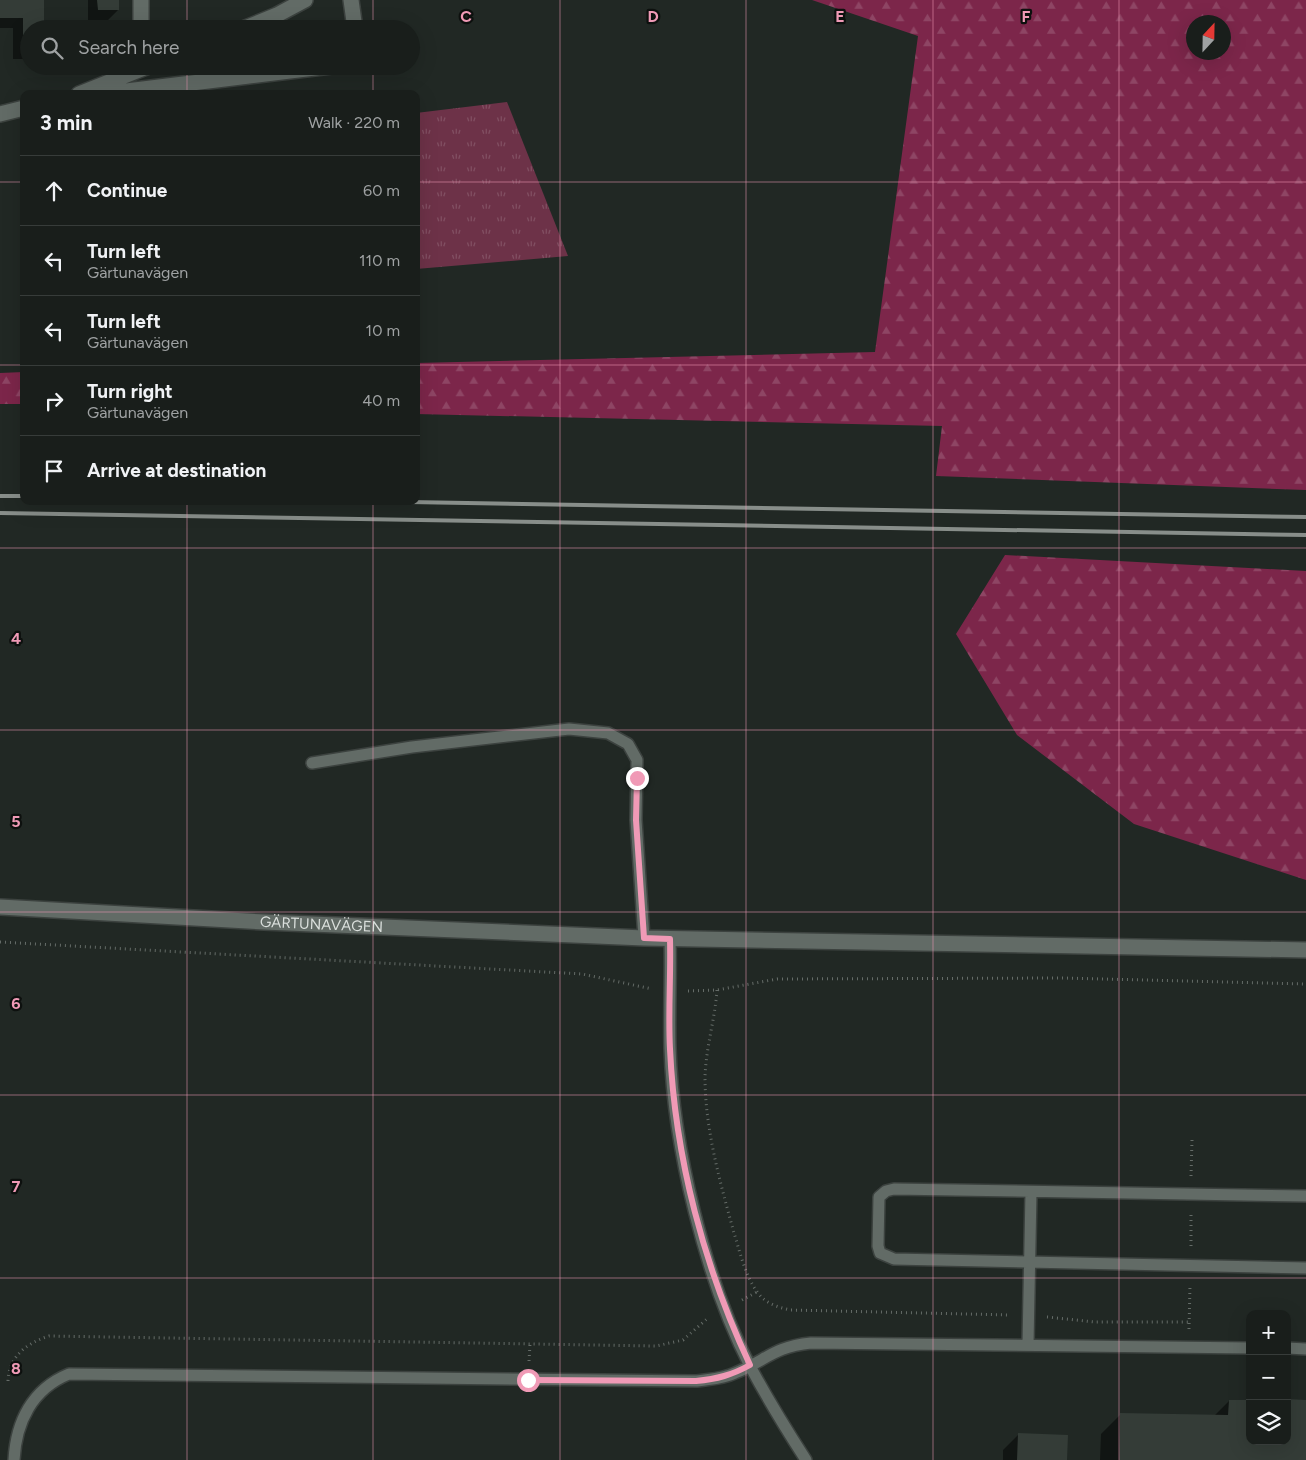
<!DOCTYPE html>
<html lang="en">
<head>
<meta charset="utf-8">
<style>
	:root { --surface:#191e1b; --page:#222724; --text:#f1f3f6; --muted:#9fa2a3; --line:#373c3a }
	body { margin:0; font-family:Figtree,sans-serif; background:var(--page); color:var(--text) }
	.controls { position:absolute; right:15px; bottom:15px; display:grid; overflow:hidden; border-radius:10px; box-shadow:0 5px 20px #0002 }
	.controls button { width:45px; height:45px; display:grid; place-items:center; padding:0; border:0; border-bottom:1px solid var(--line); background:var(--surface); color:var(--text); font:25px sans-serif }
	.compass { position:absolute; left:1186px; top:15px; width:45px; height:45px; border-radius:50%; background:var(--surface); box-shadow:0 5px 20px #0002; rotate:22deg }
	.stop { position:absolute; width:15px; height:15px; margin:-11px; border:4px solid #f09ab6; border-radius:50%; background:#fff }
	.stop.end { background:#f09ab6; border-color:#fff; box-shadow:0 1px 5px #0008 }
	.list { margin:0; padding:0; list-style:none }
	h2 { display:flex; justify-content:space-between; align-items:center; height:65px; margin:0; padding:0 20px; font-size:21px }
	h2 small { font-size:16px; font-weight:400; color:var(--muted) }
	.list li { display:grid; grid-template-columns:32px 1fr auto; gap:15px; align-items:center; box-sizing:border-box; height:70px; padding:0 20px; border-top:1px solid var(--line) }
	.list b { display:block; font-size:19px; white-space:nowrap }
	.list p { margin:0; font-size:16px; white-space:nowrap; color:var(--muted) }
	.list em { font-size:16px; font-style:normal; color:var(--muted) }
	.icon { flex:none; width:28px; height:28px; fill:none; stroke:currentColor; stroke-width:2; stroke-linecap:round; stroke-linejoin:round }
	.map { position:relative; flex:none; width:1306px; height:1460px; overflow:hidden }
	.search { position:absolute; background:var(--surface); box-shadow:0 5px 20px #0002; left:20px; top:20px; width:400px; height:55px; display:flex; align-items:center; gap:12px; box-sizing:border-box; padding:0 18px; border-radius:28px; color:var(--muted); font-size:19px }
	.panel { position:absolute; background:var(--surface); box-shadow:0 5px 20px #0002; left:20px; top:90px; width:400px; height:415px; border-radius:10px }
	.map>svg:first-child { display:block }
	.grass { fill:url(#grass-tufts) }
	.forest { fill:url(#forest-firs); fill-rule:evenodd }
	.shadow { fill:#0007 }
	.building { fill:#343c37 }
	.lines { fill:none; stroke-linecap:round; stroke-linejoin:round }
	.lane-casing { stroke:#3c423f; stroke-width:14 }
	.street-casing { stroke:#3c423f; stroke-width:18 }
	.secondary-casing { stroke:#3c423f; stroke-width:18 }
	.path { stroke:#656c68; stroke-width:3; stroke-dasharray:1 4; stroke-linecap:butt }
	.lane { stroke:#626b66; stroke-width:11 }
	.street { stroke:#626b66; stroke-width:15 }
	.secondary { stroke:#626b66; stroke-width:15 }
	.rail { stroke:#888e8a; stroke-width:4 }
	.route { stroke:#f09ab6; stroke-width:6 }
	.grid { fill:none; stroke:#f09ab6; stroke-width:1; stroke-opacity:0.55 }
	.labels { text-anchor:middle; dominant-baseline:central; stroke-width:4.5; stroke-linejoin:round; paint-order:stroke }
	.street-label { font-size:15px; fill:#dadfdc; stroke:#0d100e }
	.grid-label { font-size:16px; text-anchor:middle; font-weight:bold; fill:#f09ab6; stroke:#0d100e; stroke-width:4.5; stroke-linejoin:round; paint-order:stroke }
</style>
</head>
<body>
<div class="map">
<svg width="1306" height="1460" viewBox="0 0 1306 1460">
	<defs>
		<pattern id="grass-tufts" width="24" height="20" patternUnits="userSpaceOnUse" patternTransform="scale(1.25)"><rect width="24" height="20" fill="#6d3248"/><path d="M3 7l-1-3M5 7V3M7 7l1-3M15 17l-1-3M17 17v-4M19 17l1-3" fill="none" stroke="#814f62"/></pattern>
		<pattern id="forest-firs" width="22" height="20" patternUnits="userSpaceOnUse" patternTransform="scale(1.25)"><rect width="22" height="20" fill="#7c264a"/><path d="M5 1l3.5 6h-7zM16 11l3.5 6h-7z" fill="#8e4564"/></pattern>
	</defs>
	<rect width="100%" height="100%" fill="#212824"/>
	<path class="grass" d="M507 102 568 256 416 269V113Z"/>
	<path class="forest" d="M812 0H1306V490L936 476 942 426 416 414V363L875 352 918 36ZM1194 22H1224V52H1194Z
		M24 372V404H0V373Z
		M1005 555 1306 571V880L1134 824 1017 735 956 634Z"/>
	<path class="shadow" d="M0 0H42L29 29V59H13V28H0Z
		M88 0H117L118 10 108 20H88Z
		M1229 1401 1250 1441H1287L1306 1401V1460H1100L1101 1434 1121 1414 1214 1416Z
		M1018 1435 1066 1460H1003V1450Z"/>
	<path class="building" d="M0 0H44V29H29V49H23V18H0Z
		M97 0H119V10H98Z
		M1287 1399 1306 1400V1460H1119L1120 1413 1228 1415 1229 1400H1250V1441H1287Z
		M1018 1433 1068 1435 1067 1460H1017Z"/>
	<g class="lines">
		<g class="lane-casing">
			<path id="lane" d="M312 763 412 747 569 729 608 733 628 744 637 760 636 820 644 938
				M670 939C671 975 669 1012 670 1048 673 1146 705 1279 750 1366 767 1398 786 1429 806 1460
				M1306 1196 894 1189 886 1191 879 1197 878 1246 880 1253 894 1259 1306 1268
				M1028 1344 1031 1192
				M1287 1348 1306 1349
				M14 1460C16 1422 32 1389 69 1374L697 1381C710 1379 723 1379 735 1373 767 1360 773 1347 811 1343L1250 1348"/>
		</g>
		<g class="street-casing">
			<path id="street" d="M141 0V29
				M351 0 355 29
				M243 29 277 15 305 0
				M79 94 149 66
				M102 94 331 66
				M0 114 24 108"/>
		</g>
		<g class="secondary-casing">
			<g id="secondary">
				<path id="s1" d="M0 907 264 922 644 938 1306 950"/>
			</g>
		</g>
		<path class="path" d="M0 942 582 974 652 989
			M717 990C715 1019 706 1047 705 1077 705 1129 720 1182 734 1233 740 1252 745 1276 758 1293 766 1304 778 1307 790 1310L1010 1315
			M688 991 717 990 777 979 1062 978 1306 984
			M1191 1176 1192 1140
			M1191 1246V1212
			M742 1300 757 1292
			M1047 1317 1095 1322H1190
			M1189 1329 1190 1285
			M529 1361 530 1344
			M8 1381C9 1356 27 1343 49 1336L656 1346 683 1340 708 1318"/>
		<use href="#lane" class="lane"/>
		<use href="#street" class="street"/>
		<use href="#secondary" class="secondary"/>
		<path class="rail" d="M0 496H24
			M351 501 1306 517
			M0 513 1306 535"/>
	</g>
	<g class="lines">
		<path class="route" d="M528 1380 696 1381C717 1379 732 1375 750 1365 704 1267 675 1158 670 1049 668 1013 671 975 670 939L644 938 636 820 637 778"/>
	</g>
	<path class="grid" d="M187 0V29M373 0V29M560 0V1460M746 0V1460M933 0V1460M1119 0V1460M187 66V94M373 66V94M0 182H24M416 182H1306M0 365H24M416 365H1306M187 501V1460M373 501V1460M0 548H1306M0 730H1306M0 912H1306M0 1095H1306M0 1278H1306"/>
	<g class="labels">
		<g class="street-label">
			<text stroke="none"><textPath href="#s1" startOffset="322">GÄRTUNAVÄGEN</textPath></text>
		</g>
	</g>
	<g class="grid-label">
		<text x="466" y="22">C</text>
		<text x="653" y="22">D</text>
		<text x="840" y="22">E</text>
		<text x="1026" y="22">F</text>
		<text x="16" y="644">4</text>
		<text x="16" y="827">5</text>
		<text x="16" y="1009">6</text>
		<text x="16" y="1192">7</text>
		<text x="16" y="1374">8</text>
	</g>
</svg>
<div class="controls">
<button>+</button>
<button>−</button>
<button><svg class="icon" aria-label="layers" viewBox="0 0 24 24"><path d="M12 4l9 5-9 5-9-5zM3 14l9 5 9-5"/></svg></button>
</div>
<svg class="compass" viewBox="-18 -18 36 36"><path d="M0-13l5 13h-10z" fill="#e53935"/><path d="M0 13l5-13h-10z" fill="#9fa2a3"/></svg>
<div class="stop" style="left:528px;top:1380px"></div>
<div class="stop end" style="left:637px;top:778px"></div>
<div class="search"><svg class="icon" aria-label="search" viewBox="0 0 24 24"><circle cx="10" cy="10" r="6"/><path d="M15 15l6 6"/></svg>Search here</div>
<section class="panel">
<h2>3 min<small>Walk · 220 m</small></h2>
<ul class="list">
<li><svg class="icon" aria-label="ahead" viewBox="0 0 24 24"><path d="M12 20V5M6 11l6-6 6 6"/></svg><div><b>Continue</b></div><em>60 m</em></li>
<li><svg class="icon" aria-label="left" viewBox="0 0 24 24"><path d="M17 20v-9H6M10 6l-5 5 5 5"/></svg><div><b>Turn left</b><p>Gärtunavägen</p></div><em>110 m</em></li>
<li><svg class="icon" aria-label="left" viewBox="0 0 24 24"><path d="M17 20v-9H6M10 6l-5 5 5 5"/></svg><div><b>Turn left</b><p>Gärtunavägen</p></div><em>10 m</em></li>
<li><svg class="icon" aria-label="right" viewBox="0 0 24 24"><path d="M7 20v-9h11M14 6l5 5-5 5"/></svg><div><b>Turn right</b><p>Gärtunavägen</p></div><em>40 m</em></li>
<li><svg class="icon" aria-label="arrive" viewBox="0 0 24 24"><path d="M6 21V4h12l-3 4 3 4H6"/></svg><div><b>Arrive at destination</b></div></li>
</ul>
</section>
</div>
</body>
</html>
